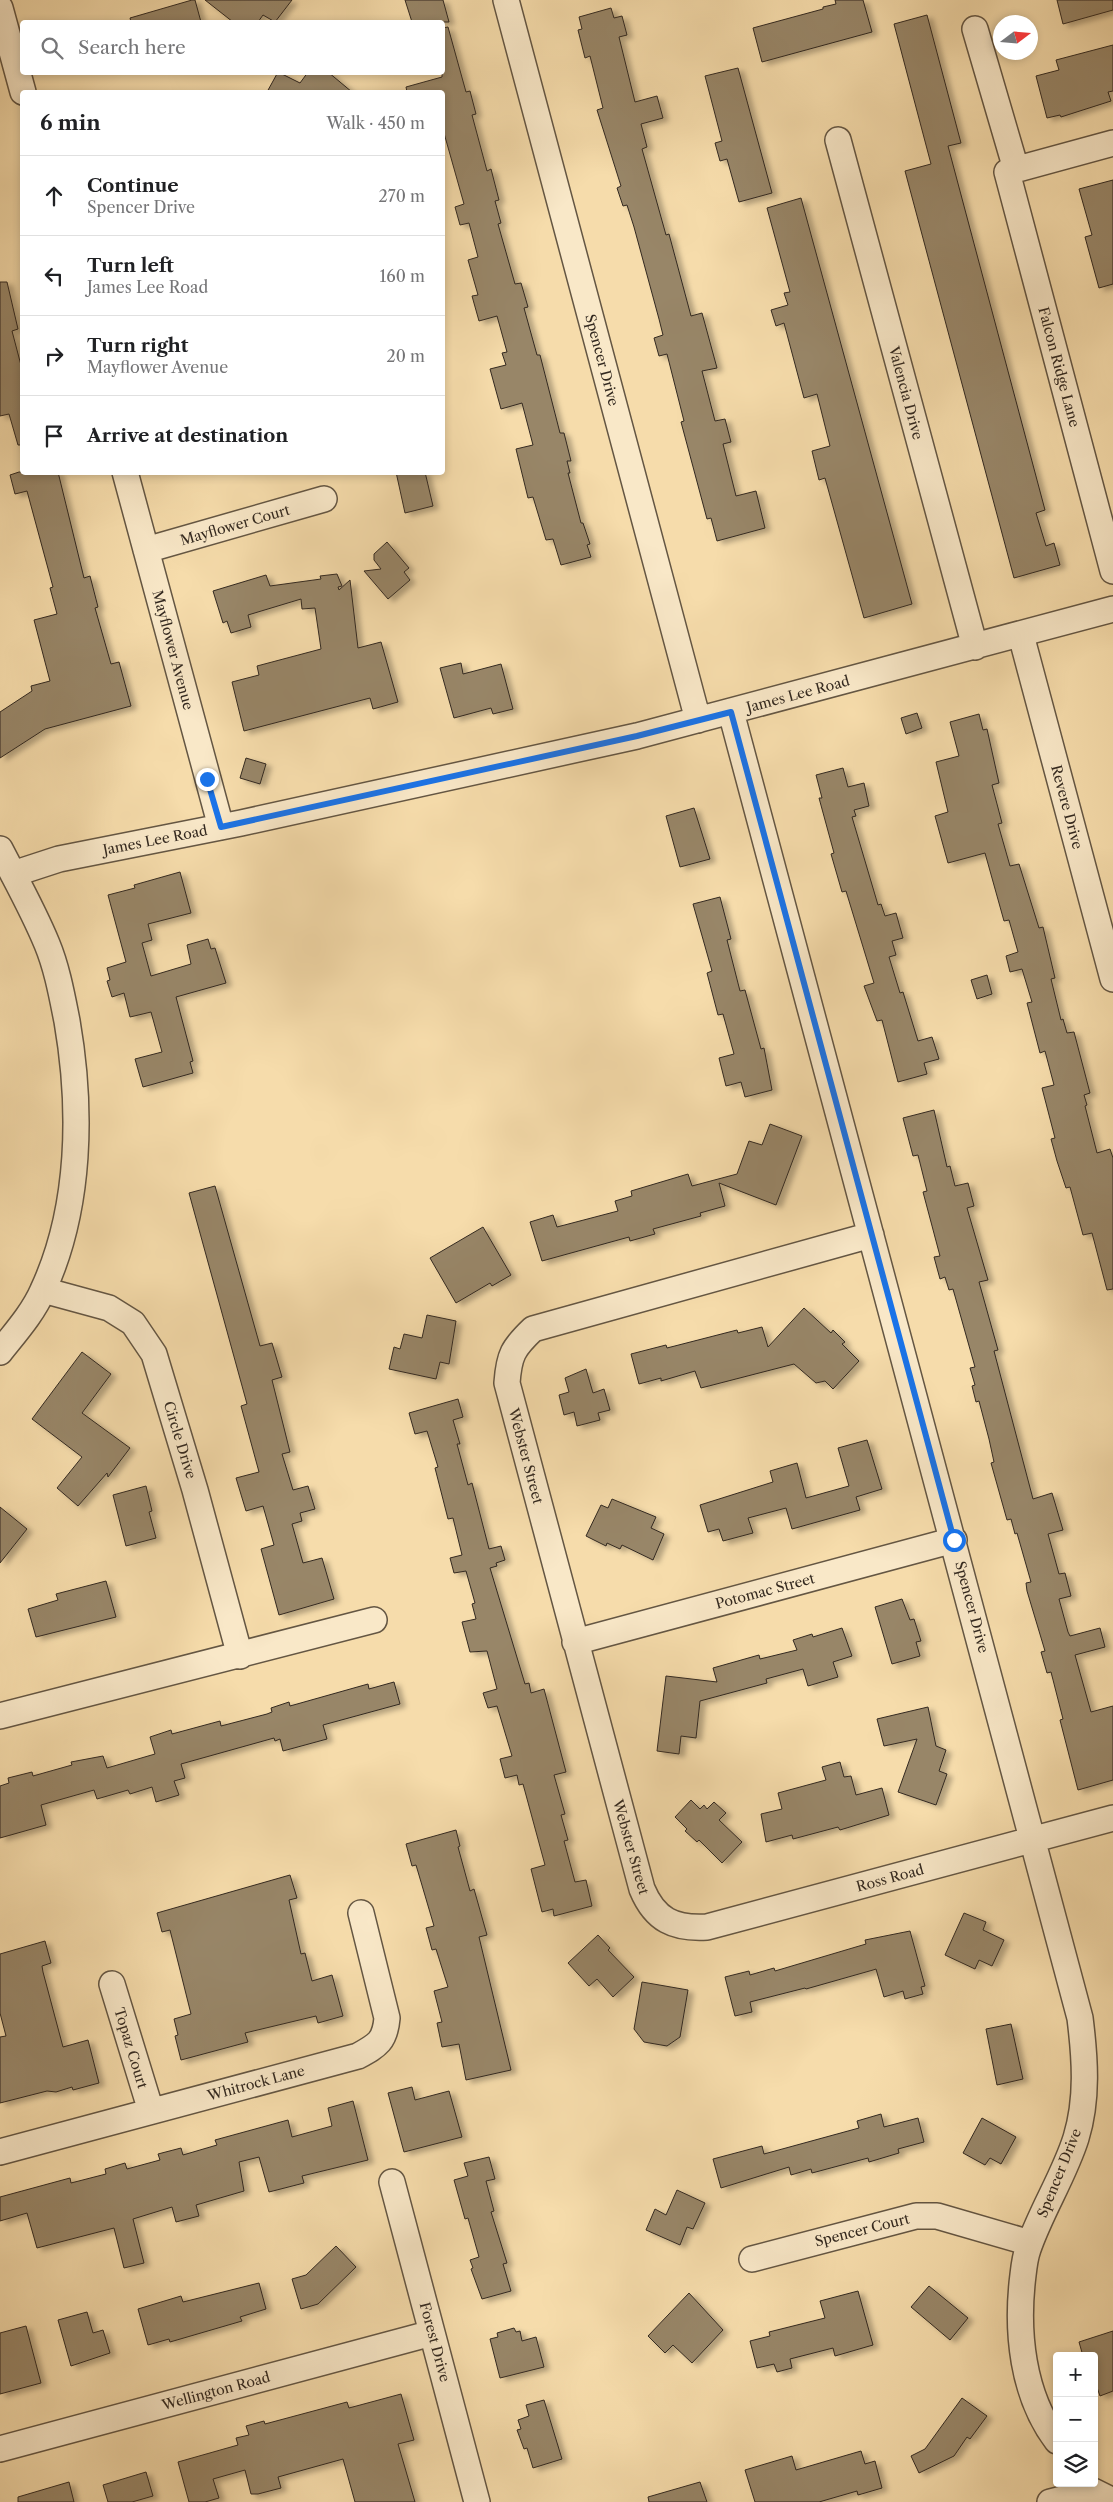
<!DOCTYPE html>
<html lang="en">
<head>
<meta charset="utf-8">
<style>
	:root { --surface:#fff; --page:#f6f6f6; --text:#202124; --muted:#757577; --line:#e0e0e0 }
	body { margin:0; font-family:"Libre Caslon Text",serif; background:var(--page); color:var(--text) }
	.controls { position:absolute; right:15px; bottom:15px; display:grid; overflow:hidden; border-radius:5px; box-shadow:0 2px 8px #0003 }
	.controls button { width:45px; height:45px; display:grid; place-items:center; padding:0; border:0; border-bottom:1px solid var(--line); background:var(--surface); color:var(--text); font:25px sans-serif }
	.compass { position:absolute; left:993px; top:15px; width:45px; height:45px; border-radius:50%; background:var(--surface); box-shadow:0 2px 8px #0003; rotate:74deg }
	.stop { position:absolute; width:15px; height:15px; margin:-11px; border:4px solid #1a73e8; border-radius:50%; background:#fff }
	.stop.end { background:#1a73e8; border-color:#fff; box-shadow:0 1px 5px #0008 }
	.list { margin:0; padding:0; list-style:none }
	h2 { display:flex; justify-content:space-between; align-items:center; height:65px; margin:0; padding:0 20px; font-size:21px }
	h2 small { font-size:16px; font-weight:400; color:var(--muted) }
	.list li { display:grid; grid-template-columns:32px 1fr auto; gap:15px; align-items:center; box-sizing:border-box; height:80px; padding:0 20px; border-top:1px solid var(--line) }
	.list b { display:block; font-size:19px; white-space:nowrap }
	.list p { margin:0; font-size:16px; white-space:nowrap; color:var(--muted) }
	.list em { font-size:16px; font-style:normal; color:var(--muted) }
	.icon { flex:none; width:28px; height:28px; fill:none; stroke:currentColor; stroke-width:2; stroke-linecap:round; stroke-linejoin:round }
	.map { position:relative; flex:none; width:1113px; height:2502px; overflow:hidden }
	.search { position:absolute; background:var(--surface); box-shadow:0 2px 8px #0003; left:20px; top:20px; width:425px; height:55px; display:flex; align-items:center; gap:12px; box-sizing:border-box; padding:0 18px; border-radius:5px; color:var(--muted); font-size:19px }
	.panel { position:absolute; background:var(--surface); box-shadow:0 2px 8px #0003; left:20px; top:90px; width:425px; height:385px; border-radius:5px }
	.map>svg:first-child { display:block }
	.building { fill:#988668; stroke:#332920; filter:url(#shadow) }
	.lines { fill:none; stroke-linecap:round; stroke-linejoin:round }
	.minor-casing { stroke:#645643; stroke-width:28 }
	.minor { stroke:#f9e8c8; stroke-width:25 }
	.route { stroke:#1a73e8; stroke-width:6 }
	.labels { text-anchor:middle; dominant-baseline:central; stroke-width:4; stroke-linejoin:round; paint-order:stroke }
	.street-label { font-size:14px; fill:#332920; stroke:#f9e8c8 }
</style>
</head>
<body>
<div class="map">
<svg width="1113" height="2502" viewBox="0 0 1113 2502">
	<defs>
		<filter id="shadow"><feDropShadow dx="5.5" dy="3" stdDeviation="2.5" flood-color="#0004"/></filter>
	</defs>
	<rect width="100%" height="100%" fill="#f6dcab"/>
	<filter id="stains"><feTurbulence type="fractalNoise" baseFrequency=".004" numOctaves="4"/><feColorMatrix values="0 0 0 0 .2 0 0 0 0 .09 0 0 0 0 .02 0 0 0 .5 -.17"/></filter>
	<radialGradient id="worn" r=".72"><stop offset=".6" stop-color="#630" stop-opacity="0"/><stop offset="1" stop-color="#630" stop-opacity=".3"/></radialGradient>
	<path class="building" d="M192 0H195L201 22H131L130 18Z
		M205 0H292L275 22 263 15 258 22H233Z
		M405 0H443L449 22H412Z
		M835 0H863L872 32 762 62 753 28 823 9V7L836 4Z
		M1057 0H1113V10L1063 24Z
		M611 8 614 18 622 16 627 35 619 37 635 102 657 96 663 118 641 124 647 147 642 149 666 235 669 234 691 316 702 313 717 368 702 371 715 421 725 419 731 442 723 444 736 496 756 491 765 528 717 541 711 518 707 519 681 422 684 421 667 354 659 356 654 338 663 335 659 319 634 227 627 205 623 206 617 188 621 186 597 110 603 108 590 56 585 58 578 30 582 29 579 17Z
		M927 15 961 143 948 146 1045 510 1036 513 1046 546 1054 543 1060 565 1014 578 905 171 931 164 894 24Z
		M448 27 466 92 470 91 476 114 472 115 487 171 491 169 499 200 495 201 501 223 498 224 515 284 521 283 528 307 524 308 537 355H540L560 433H564L571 461H567L570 473H568L581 523H583L590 544 587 545 591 557 561 565 553 539 546 540 533 497 528 498 516 449 533 445 522 403 501 409 490 369 506 365 502 353 507 352 497 316 479 321 472 296 478 295 468 260 478 257 469 223 460 225 455 207 464 204 442 126V92H407L406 87 442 77V28Z
		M1113 45V91L1108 92 1111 101 1061 117 1060 115 1047 118 1036 76 1059 70 1056 60Z
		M738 68 772 193 739 202 727 159 720 161 715 143 722 141 705 76Z
		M278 72 300 83 308 72H328L352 92H267Z
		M1113 180V284L1099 288 1085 237 1092 235 1079 189Z
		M801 198 912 604 864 618 825 478 819 480 812 451 830 446 817 394 804 398 784 323 776 326 771 310 788 305 784 293 790 292 767 208Z
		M0 282H7L18 329 12 331 22 369V445H18L9 414 0 416Z
		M19 472H58L84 578 90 576 98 607 95 608 111 664 119 662 131 706 45 729 0 758V712L32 691 31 686 50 681 34 620 57 614 50 588 53 587 27 491 15 494 10 475Z
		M396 472H425L433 506 405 513Z
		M387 542 409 568 404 572 410 580 388 599 364 571 381 569 374 560V554Z
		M337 574 342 586 338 587 339 590 350 580 358 648 381 642 398 702 373 709 370 698 244 731 232 682 259 675 257 666 321 649 315 608 302 609 301 599 248 615 251 627 231 633 227 621 223 623 213 591 266 575 270 586 321 579 320 576Z
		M461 663 463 674 501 664 513 709 493 714 491 708 454 718 440 668Z
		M917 713 922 728 906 734 901 718Z
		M979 714 983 730 987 729 999 783 992 785 1002 823 998 824 1010 866 1019 864 1039 928 1043 927 1055 978 1051 979 1061 1020 1063 1019 1067 1033 1074 1032 1090 1093 1084 1095 1087 1105 1085 1106 1097 1153 1110 1149 1113 1158V1289L1107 1290 1092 1233 1083 1235 1070 1187 1066 1188 1057 1161 1051 1139 1055 1138 1042 1088 1054 1085 1045 1051 1040 1053 1027 1003 1032 1002 1022 969 1010 972 1006 956 1018 952 1009 920 1004 921 985 853 948 863 935 816 948 812 936 762 959 756 950 722Z
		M246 758 266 764 260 784 240 778Z
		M843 768 848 787 864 783 869 806 854 810 856 816 852 817 878 905 881 904 885 916 896 913 903 938 892 941 896 955 889 957 900 993 903 992 918 1041 932 1037 939 1059 924 1063 927 1074 898 1082 882 1020 877 1021 864 986 874 983 846 891 842 892 831 854 834 853 819 798H822L816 775Z
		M694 808 710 859 680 867 666 816Z
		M180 872 191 913 148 924 152 940 142 943 151 976 191 964 187 945 208 939 211 949 215 948 226 983 176 997 193 1061 190 1062 193 1073 143 1087 135 1059 162 1052 151 1012 130 1017 124 993 112 997 107 981 110 980 107 968 126 962 108 895 135 888 134 885Z
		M720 897 731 939 727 940 740 991 745 990 761 1049 764 1048 772 1090 745 1097 741 1082 726 1086 719 1058 734 1054 723 1014 718 1015 707 973 712 971 693 904Z
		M987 975 992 994 977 999 971 980Z
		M934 1110 947 1167 950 1166 955 1186 968 1183 974 1206 967 1208 988 1280 979 1282 998 1350 994 1351 1033 1499 1052 1493 1063 1530 1048 1534 1059 1574 1065 1573 1071 1596 1059 1599 1068 1632 1070 1636 1100 1628 1105 1647 1075 1655 1091 1712 1113 1706V1780L1078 1790 1060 1720 1063 1719 1051 1672 1047 1673 1041 1652 1045 1651 1027 1591 1026 1583 1031 1582 1017 1533 1015 1534 1011 1519 1007 1520 991 1463 994 1462 989 1439 979 1401 976 1402 972 1386 975 1385 970 1368 975 1367 953 1289 949 1290 945 1277 940 1279 934 1257 940 1256 923 1192 927 1191 918 1155 913 1156 903 1118Z
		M770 1124 802 1136 776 1205 719 1183 725 1206 700 1213 701 1216 653 1229 655 1234 630 1241 629 1237 542 1261 530 1222 553 1215 557 1227 618 1211 615 1201 632 1196 631 1191 688 1174 692 1186 737 1174 749 1141 762 1145Z
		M215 1186 260 1346 272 1343 282 1377 272 1380 290 1452 282 1454 293 1490 308 1486 315 1509 300 1513 302 1521 292 1524 303 1563 322 1558 334 1599 279 1615 261 1549 274 1545 263 1506 246 1511 236 1478 259 1472 241 1406 247 1404 189 1193Z
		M483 1227 511 1275 492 1286 490 1283 456 1303 430 1258Z
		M804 1308 831 1333 833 1330 845 1342 842 1344 859 1361 833 1389 825 1381 816 1383 794 1364 701 1388 695 1371 661 1381V1378L639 1384 631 1354 666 1345 667 1348 737 1330 738 1333 762 1327 768 1347Z
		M427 1315 456 1321 449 1364 440 1362 436 1379 389 1369 394 1347 400 1349 404 1334 422 1338Z
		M82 1352 111 1374 82 1413 130 1448 108 1477 107 1473 78 1506 57 1488 82 1457 32 1419Z
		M586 1369 593 1393 604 1389 610 1410 598 1413 600 1420 577 1426 574 1412 564 1415 559 1395 569 1392 565 1378Z
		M458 1399 463 1417 453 1420 460 1444H457L468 1485 472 1483 489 1549 501 1546 505 1560 496 1563 497 1566 490 1568 525 1684 529 1683 531 1693 544 1689 566 1772 554 1775 565 1814 561 1815 568 1840 564 1841 575 1882 586 1880 592 1906 554 1916 553 1909 542 1912 531 1869 545 1865 523 1784 519 1785 517 1775 505 1778 500 1759 512 1756 497 1706 488 1708 483 1693 497 1689 487 1651 470 1652 462 1622 476 1619 472 1604 475 1603 466 1571 454 1573 450 1558 462 1555 453 1518 448 1519 435 1468 438 1467 427 1431 415 1434 409 1413Z
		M867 1440 882 1489 856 1497 860 1510 792 1529 786 1508 748 1518 753 1533 723 1541 719 1529 708 1532 700 1505 773 1482 770 1471 797 1463 806 1498 849 1486 838 1448Z
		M146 1486 152 1511 149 1512 156 1538 126 1546 113 1495Z
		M612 1499 656 1517 651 1528 664 1534 653 1560 622 1545 620 1549 607 1543 606 1546 586 1536 601 1505 608 1508Z
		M0 1507 27 1529 0 1563Z
		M106 1581 116 1617 36 1637 28 1609 58 1600 56 1594Z
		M902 1599 910 1620 914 1619 921 1641 916 1642 920 1656 892 1664 875 1607Z
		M842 1628 852 1656 833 1662 838 1677 808 1686 803 1669 766 1679 767 1683 700 1701 696 1738 681 1736 679 1754 657 1751 666 1676 717 1682 713 1668 759 1655 760 1659 797 1650 793 1640 812 1634 813 1637Z
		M394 1682 400 1704 323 1725 327 1739 283 1751 280 1739 275 1741 274 1738 181 1764 185 1778 174 1781 179 1795 156 1802 152 1787 130 1794 128 1790 97 1799 94 1790 41 1805 46 1825 0 1838V1786L9 1783 8 1778 32 1772 33 1776 72 1765 71 1762 103 1756 107 1768 155 1754 150 1737 171 1730 172 1734 220 1721 221 1726 267 1714 272 1712 271 1708 289 1702 290 1706 368 1684 369 1689Z
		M928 1707 936 1746 946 1750 939 1771 947 1774 936 1805 898 1792 917 1739 884 1746 877 1719Z
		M840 1762 844 1777 851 1776 856 1795 882 1788 889 1815 840 1830 838 1827 793 1839 792 1835 766 1842 761 1814 782 1809 778 1793 826 1780 822 1767Z
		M691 1800 700 1809 704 1805 707 1809 714 1802 726 1813 719 1820 742 1842 722 1863 699 1840 697 1842 685 1831 687 1829 675 1817Z
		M456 1830 460 1846 458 1847 470 1891 474 1889 487 1935 479 1937 511 2070 466 2080 459 2044 442 2047 437 2023 442 2022 434 1991 448 1987 436 1949 432 1950 426 1928 434 1926 416 1865 412 1866 406 1844Z
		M290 1875 297 1898 289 1900 301 1954 305 1953 312 1981 332 1975 343 2016 318 2023 316 2016 245 2033 248 2042 181 2060 175 2036 178 2035 174 2019 191 2014 170 1930 162 1932 157 1913Z
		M964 1913 986 1922 983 1930 1004 1940 992 1966 979 1960 975 1969 945 1955Z
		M910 1931 925 1986 921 1987 923 1994 905 1999 903 1991 884 1997 876 1969 873 1970 806 1989 805 1988 750 2002 752 2012 735 2016 725 1977 749 1971 750 1975 774 1968 775 1971 866 1944 865 1940Z
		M598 1935 610 1948 608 1950 634 1977 613 1997 597 1979 589 1986 568 1963Z
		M45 1941 51 1963 42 1966 43 1972 63 2047 88 2040 99 2083 73 2090 72 2087 56 2092 47 2091 0 2103V2037L6 2036 0 2013V1954Z
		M642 1982 688 1990 680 2037 667 2046 644 2042 634 2029Z
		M1011 2024 1023 2079 997 2085 986 2029Z
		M412 2087 415 2100 449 2091 462 2137 404 2152 388 2093Z
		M353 2101 368 2160 302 2176 304 2183 269 2192 259 2157 239 2162 244 2191 196 2205 199 2216 176 2222 172 2207 133 2219 144 2263 124 2268 114 2228 37 2248 27 2213 0 2221V2197L70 2178 71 2183 106 2174 105 2169 125 2163 127 2169 160 2160 158 2154 181 2148 183 2155 217 2145 215 2140 288 2120 292 2137 332 2126 328 2108Z
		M881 2114 884 2127 918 2118 924 2142 898 2149 899 2153 869 2162 868 2158 812 2173 811 2169 791 2175 789 2167 721 2188 713 2159 762 2146 764 2154 859 2128 857 2121Z
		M982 2118 1016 2137 1001 2164 990 2158 985 2165 963 2153Z
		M489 2157 495 2179 486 2181 494 2211 491 2212 507 2263 503 2264 511 2291 482 2299 471 2269 473 2268 470 2260 479 2257 468 2218 465 2219 454 2180 468 2176 464 2163Z
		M677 2190 705 2203 693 2229 687 2227 680 2245 646 2230 655 2209 666 2215Z
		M336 2246 356 2267 318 2304 301 2309 292 2279 306 2275Z
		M259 2283 266 2309 240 2317 242 2321 170 2342 169 2339 148 2345 138 2309 181 2296 183 2302Z
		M929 2286 968 2318 950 2340 911 2307Z
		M858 2291 873 2345 835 2356 833 2348 790 2359 792 2368 777 2372 774 2364 757 2368 750 2341 770 2336 769 2332 825 2318 820 2301Z
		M689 2293 723 2330 692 2363 673 2345 665 2353 648 2336Z
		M87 2312 93 2333 103 2330 110 2353 71 2366 58 2320Z
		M26 2326 41 2383 0 2394V2333Z
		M514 2328 516 2332 520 2331 522 2341 536 2337 544 2367 500 2378 490 2339 498 2337 497 2333Z
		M1113 2331V2391L1100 2396 1094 2379V2356H1083L1079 2342Z
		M401 2394 414 2440 398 2444 415 2502H355L343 2459 278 2477 281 2488 258 2494H251L245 2470 213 2479 219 2498 205 2502H189L178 2462 238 2445 236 2438 249 2435 246 2426 264 2421 265 2424 347 2402 349 2408Z
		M962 2398 987 2416 970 2439 967 2437 954 2456 919 2473 911 2456 925 2449Z
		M544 2400 562 2459 533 2468 527 2448 524 2449 517 2430 521 2429 518 2420 529 2416 526 2405Z
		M861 2451 865 2464 875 2461 882 2488 858 2495 857 2491 819 2502H755L745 2470 792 2456 796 2470Z
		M146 2472 153 2496 132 2502H108L103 2485Z
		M69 2482 74 2502H18V2497Z
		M700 2482 707 2502H649L648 2497Z"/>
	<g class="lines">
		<g class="minor-casing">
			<path id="minor" d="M506 0 698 720
				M0 8 23 92
				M975 29 1016 169
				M838 140 975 647
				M1113 143 1007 172 1113 571
				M125 472 221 827
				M146 550 324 499
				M1021 635 1113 979
				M731 712 1080 2018C1085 2058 1088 2099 1076 2138 1064 2176 1041 2211 1028 2249 1025 2257 1024 2266 1023 2275 1016 2331 1022 2395 1057 2441
				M0 849C16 880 34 912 47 944 57 968 62 996 67 1021 82 1108 81 1208 43 1290 33 1313 15 1333 0 1352
				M13 874 59 859 241 823 637 736 1113 609
				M871 1235 533 1329C513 1348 509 1355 507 1383L642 1889C655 1920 674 1929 707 1927L1113 1818
				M43 1290 109 1308 133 1323 154 1354 195 1490 240 1656
				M575 1642 954 1540
				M0 1716 374 1620
				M112 1984 151 2111
				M0 2152 358 2056C378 2045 385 2041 387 2018L361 1913
				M392 2182 477 2502
				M752 2259 916 2216H937L1030 2243
				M0 2449 432 2333
				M1050 2502 1093 2491 1113 2501"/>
		</g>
		<use href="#minor" class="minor"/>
	</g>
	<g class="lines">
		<path class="route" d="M207 779 221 827 637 736 731 712 954 1540"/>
	</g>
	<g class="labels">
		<g class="street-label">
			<text transform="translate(602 360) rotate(75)">Spencer Drive</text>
			<text transform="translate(1059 367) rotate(75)">Falcon Ridge Lane</text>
			<text transform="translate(906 393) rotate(75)">Valencia Drive</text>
			<text transform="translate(235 525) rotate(-16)">Mayflower Court</text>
			<text transform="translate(173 650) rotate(75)">Mayflower Avenue</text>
			<text transform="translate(798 694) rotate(-15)">James Lee Road</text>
			<text transform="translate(1067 807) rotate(75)">Revere Drive</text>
			<text transform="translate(155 840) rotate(-11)">James Lee Road</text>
			<text transform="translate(180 1440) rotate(73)">Circle Drive</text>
			<text transform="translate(526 1456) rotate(75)">Webster Street</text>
			<text transform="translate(765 1591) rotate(-15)">Potomac Street</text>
			<text transform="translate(972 1607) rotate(75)">Spencer Drive</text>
			<text transform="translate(631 1847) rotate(74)">Webster Street</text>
			<text transform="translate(890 1878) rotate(-15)">Ross Road</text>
			<text transform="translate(131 2048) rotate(73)">Topaz Court</text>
			<text transform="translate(256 2083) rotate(-15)">Whitrock Lane</text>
			<text transform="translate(1059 2173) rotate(-68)">Spencer Drive</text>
			<text transform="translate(862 2230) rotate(-14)">Spencer Court</text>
			<text transform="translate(435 2342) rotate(75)">Forest Drive</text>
			<text transform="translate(216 2391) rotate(-15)">Wellington Road</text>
		</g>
	</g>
	<rect width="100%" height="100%" filter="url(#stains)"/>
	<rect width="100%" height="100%" fill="url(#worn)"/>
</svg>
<div class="controls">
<button>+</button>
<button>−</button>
<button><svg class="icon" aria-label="layers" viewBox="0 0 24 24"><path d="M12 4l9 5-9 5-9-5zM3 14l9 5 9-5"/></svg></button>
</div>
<svg class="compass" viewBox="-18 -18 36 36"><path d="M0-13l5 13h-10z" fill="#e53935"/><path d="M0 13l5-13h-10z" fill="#757577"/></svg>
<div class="stop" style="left:954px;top:1540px"></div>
<div class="stop end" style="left:207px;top:779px"></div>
<div class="search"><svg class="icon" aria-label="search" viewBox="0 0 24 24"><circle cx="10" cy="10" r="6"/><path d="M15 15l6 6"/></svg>Search here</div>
<section class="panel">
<h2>6 min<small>Walk · 450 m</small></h2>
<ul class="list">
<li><svg class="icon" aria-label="ahead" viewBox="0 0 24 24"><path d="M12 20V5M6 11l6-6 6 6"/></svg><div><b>Continue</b><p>Spencer Drive</p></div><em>270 m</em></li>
<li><svg class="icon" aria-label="left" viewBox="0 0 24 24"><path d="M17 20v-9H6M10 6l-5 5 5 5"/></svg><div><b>Turn left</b><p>James Lee Road</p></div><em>160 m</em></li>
<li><svg class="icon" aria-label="right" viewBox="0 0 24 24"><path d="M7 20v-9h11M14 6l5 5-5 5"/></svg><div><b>Turn right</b><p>Mayflower Avenue</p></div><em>20 m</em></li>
<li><svg class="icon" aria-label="arrive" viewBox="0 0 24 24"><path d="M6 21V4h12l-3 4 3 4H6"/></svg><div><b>Arrive at destination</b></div></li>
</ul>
</section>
</div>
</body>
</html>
